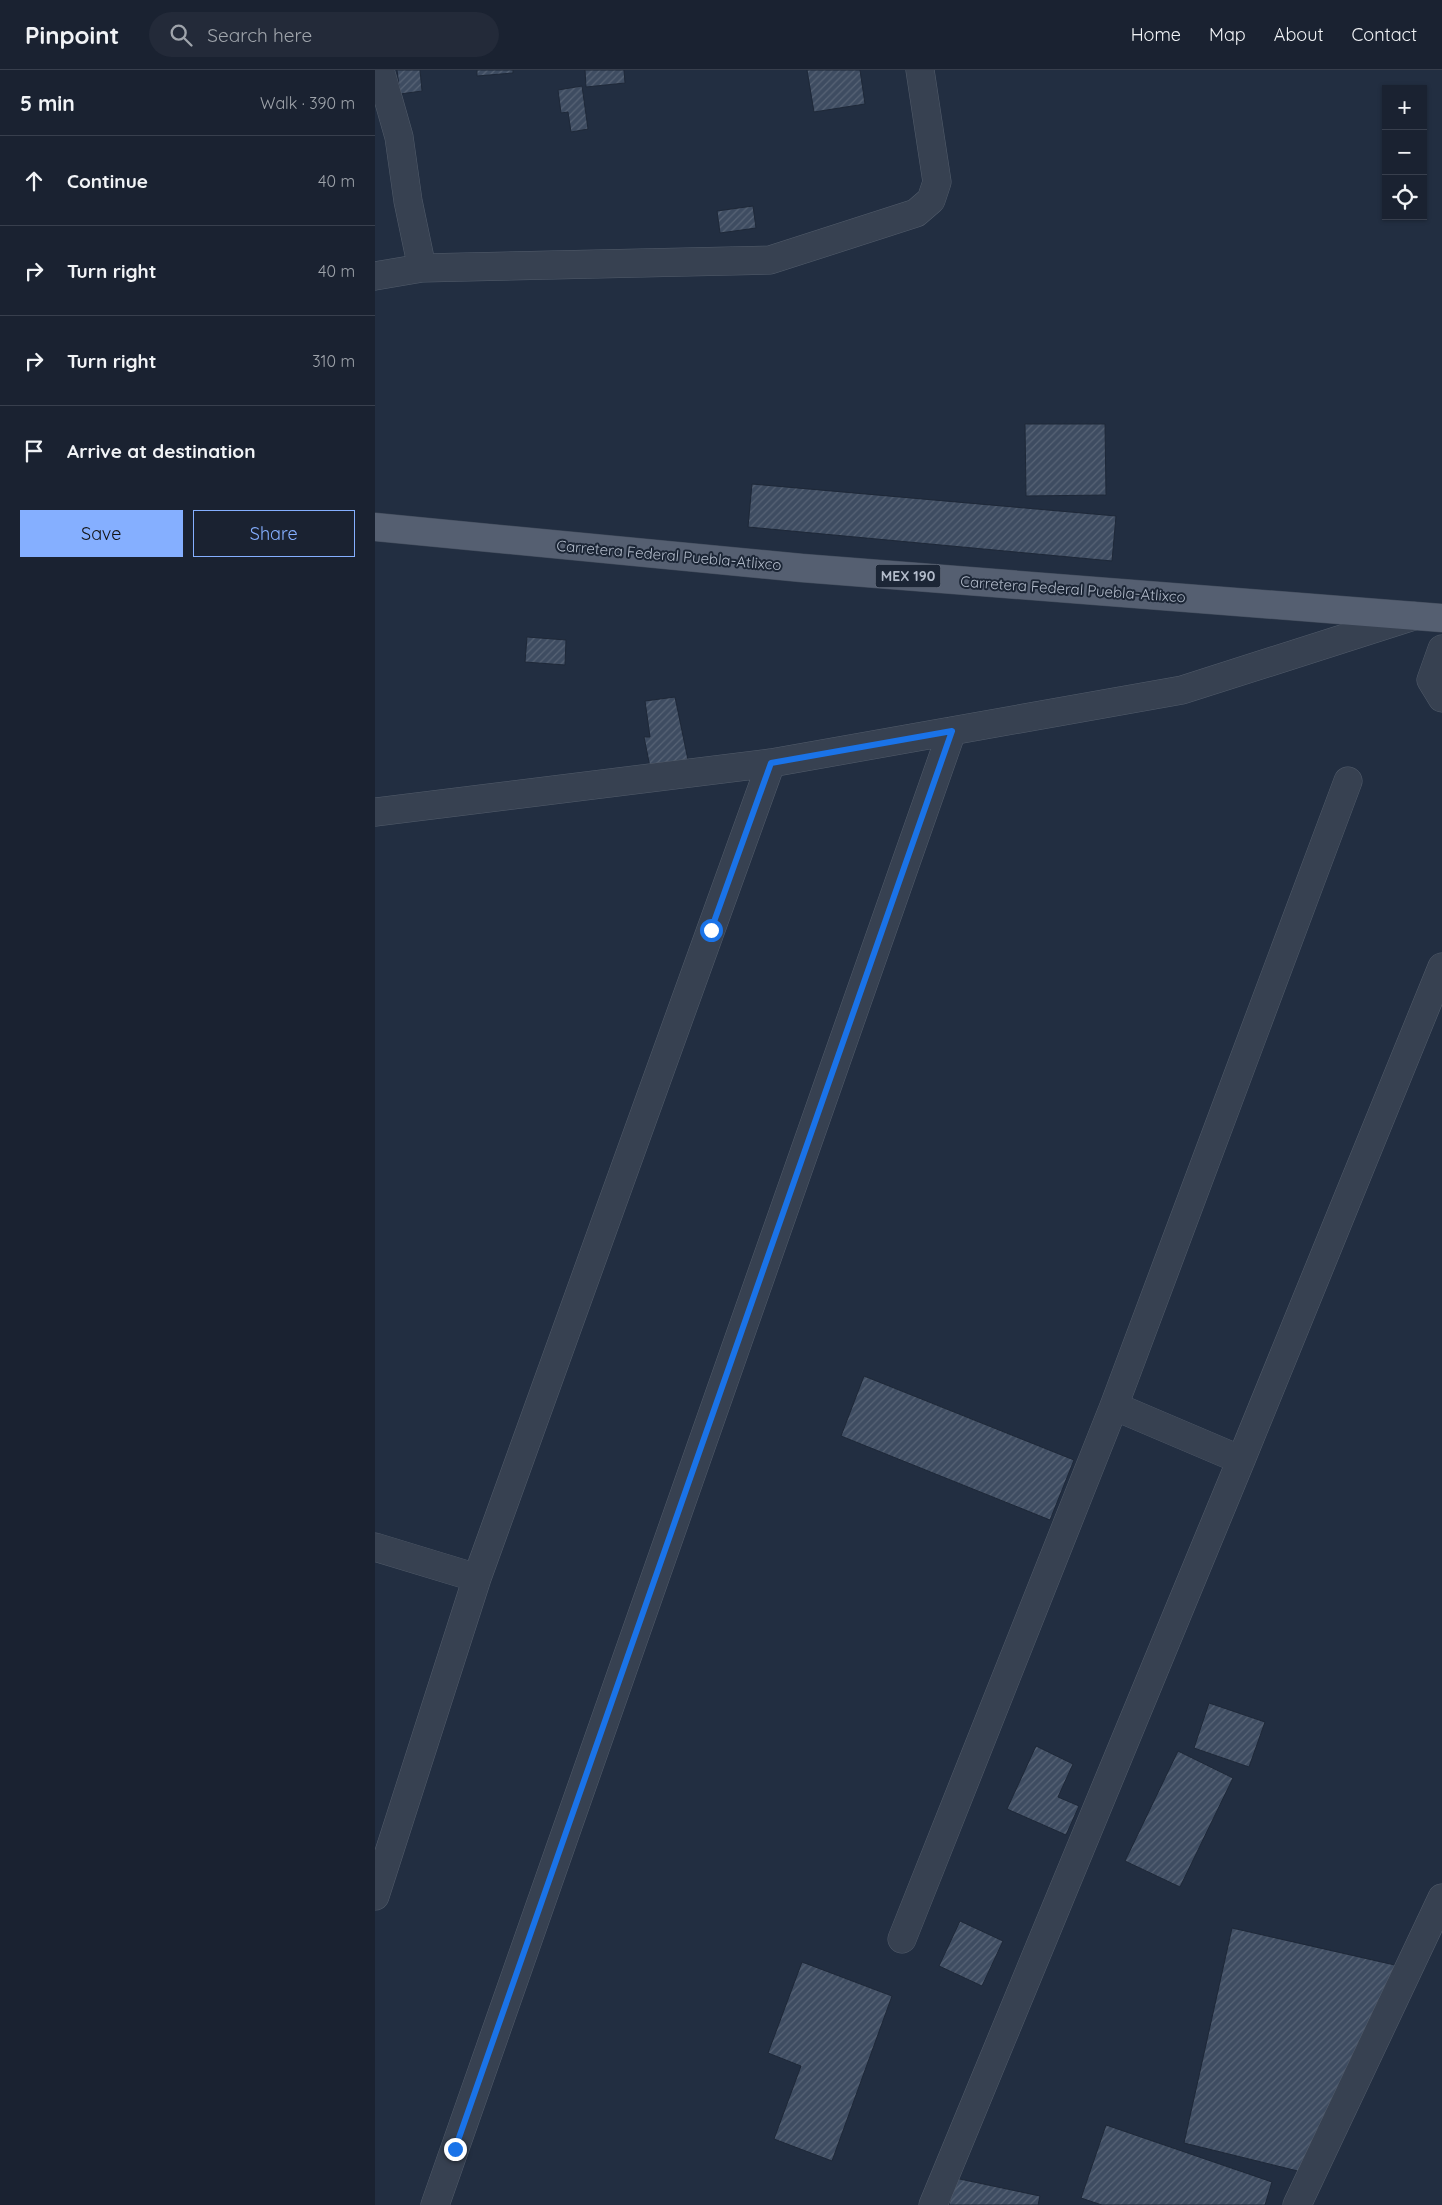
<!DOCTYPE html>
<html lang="en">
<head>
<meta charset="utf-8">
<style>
	:root { --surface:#1a2231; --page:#232a39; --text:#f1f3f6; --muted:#9fa4ab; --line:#383f4d; --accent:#85afff }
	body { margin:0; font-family:Quicksand,sans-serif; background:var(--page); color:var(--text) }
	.controls { position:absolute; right:15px; top:15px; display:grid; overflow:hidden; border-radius:0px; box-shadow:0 1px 4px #0004 }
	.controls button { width:45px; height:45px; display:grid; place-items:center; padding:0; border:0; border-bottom:1px solid var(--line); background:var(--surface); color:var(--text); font:25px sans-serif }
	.stop { position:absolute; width:15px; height:15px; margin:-11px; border:4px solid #1a73e8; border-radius:50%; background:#fff }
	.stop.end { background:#1a73e8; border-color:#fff; box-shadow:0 1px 5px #0008 }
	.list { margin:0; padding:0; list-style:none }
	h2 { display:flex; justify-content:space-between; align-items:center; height:65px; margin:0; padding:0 20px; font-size:21px }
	h2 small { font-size:16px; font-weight:400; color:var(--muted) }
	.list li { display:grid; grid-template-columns:32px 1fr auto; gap:15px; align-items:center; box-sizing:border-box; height:90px; padding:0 20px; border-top:1px solid var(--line) }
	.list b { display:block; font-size:19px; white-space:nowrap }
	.list em { font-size:16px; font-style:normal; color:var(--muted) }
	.actions { display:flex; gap:10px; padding:15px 20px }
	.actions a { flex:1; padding:11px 0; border:1px solid var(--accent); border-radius:0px; text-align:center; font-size:18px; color:var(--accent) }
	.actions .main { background:var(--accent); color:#111 }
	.icon { flex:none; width:28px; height:28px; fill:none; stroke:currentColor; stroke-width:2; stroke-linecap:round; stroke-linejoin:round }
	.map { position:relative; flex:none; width:1067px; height:2135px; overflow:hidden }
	header { display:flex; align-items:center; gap:30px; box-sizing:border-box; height:70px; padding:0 25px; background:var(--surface); border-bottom:1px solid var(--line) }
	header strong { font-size:24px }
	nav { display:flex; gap:28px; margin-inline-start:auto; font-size:18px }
	.search { width:350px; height:45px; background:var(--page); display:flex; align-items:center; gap:12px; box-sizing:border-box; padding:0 18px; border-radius:28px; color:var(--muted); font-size:19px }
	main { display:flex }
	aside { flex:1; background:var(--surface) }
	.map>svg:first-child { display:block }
	.building { fill:url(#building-hatch); stroke:#1e2838 }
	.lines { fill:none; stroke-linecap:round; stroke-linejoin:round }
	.minor-casing { stroke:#525c6b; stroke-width:29 }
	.major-casing { stroke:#404a5a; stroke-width:29 }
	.minor { stroke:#374151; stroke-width:28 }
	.major { stroke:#555f71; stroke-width:28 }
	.route { stroke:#1a73e8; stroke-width:6 }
	.labels { text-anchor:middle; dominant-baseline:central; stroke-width:4; stroke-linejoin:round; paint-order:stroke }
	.shield { fill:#1c2636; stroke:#868f9e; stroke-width:1 }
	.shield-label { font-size:14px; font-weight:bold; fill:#b3bccb }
	.street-label { font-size:15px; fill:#b3bccb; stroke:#1c2636 }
</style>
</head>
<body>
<header>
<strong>Pinpoint</strong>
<div class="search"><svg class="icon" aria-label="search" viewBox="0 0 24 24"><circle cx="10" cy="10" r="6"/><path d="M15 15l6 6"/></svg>Search here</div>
<nav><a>Home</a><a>Map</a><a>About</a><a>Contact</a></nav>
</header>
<main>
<aside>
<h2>5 min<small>Walk · 390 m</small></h2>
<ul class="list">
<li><svg class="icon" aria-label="ahead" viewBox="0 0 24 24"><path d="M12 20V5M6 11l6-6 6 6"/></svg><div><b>Continue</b></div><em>40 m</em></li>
<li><svg class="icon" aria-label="right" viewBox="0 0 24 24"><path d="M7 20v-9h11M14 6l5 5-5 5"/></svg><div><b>Turn right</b></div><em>40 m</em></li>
<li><svg class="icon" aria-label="right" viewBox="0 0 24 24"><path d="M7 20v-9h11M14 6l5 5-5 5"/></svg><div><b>Turn right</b></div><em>310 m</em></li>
<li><svg class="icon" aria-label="arrive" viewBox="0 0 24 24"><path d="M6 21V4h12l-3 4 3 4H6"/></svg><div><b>Arrive at destination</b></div></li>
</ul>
<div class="actions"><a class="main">Save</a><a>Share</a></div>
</aside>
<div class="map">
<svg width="1067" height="2135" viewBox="0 0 1067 2135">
	<defs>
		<pattern id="building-hatch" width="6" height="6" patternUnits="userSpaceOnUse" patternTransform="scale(1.25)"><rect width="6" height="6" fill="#3e4c61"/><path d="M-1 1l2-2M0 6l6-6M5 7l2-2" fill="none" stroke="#586476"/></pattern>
	</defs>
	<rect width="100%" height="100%" fill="#222e41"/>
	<path class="building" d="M22 0H45L47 21 25 24Z
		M102 0H138V3L102 6Z
		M210 0H249L250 13 211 17Z
		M432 0H485L490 34 439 42Z
		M207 16 213 59 196 62 193 42 186 43 183 20Z
		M378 136 381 158 345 163 342 141Z
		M650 354H730L731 425 651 426Z
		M377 414 741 446 737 491 373 457Z
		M152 567 191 570 190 595 150 592Z
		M300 627 313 690 275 697 269 667H275L270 631Z
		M489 1306 699 1390 675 1450 466 1366Z
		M834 1633 890 1652 874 1697 819 1678Z
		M661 1676 698 1694 683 1727 704 1736 691 1765 632 1739Z
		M803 1681 858 1708 805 1817 750 1791Z
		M585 1851 628 1871 607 1916 564 1896Z
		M857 1858 1024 1896 935 2104 809 2073Z
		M427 1892 517 1926 457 2091 399 2069 426 1996 393 1983Z
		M731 2055 897 2112 890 2135H727L706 2128Z
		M580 2108 665 2126 663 2135H574Z"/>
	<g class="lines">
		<g class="minor-casing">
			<path id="minor" d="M5 0 24 67 33 131 47 198
				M0 206 47 198 395 190 541 143 556 130 562 112 545 0
				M1067 579 1056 610 1067 628
				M0 742 396 693 807 620 1039 546
				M739 1336 866 1390
				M0 1477 102 1508
				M0 1826 102 1508 396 693
				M527 1869 739 1336 973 711
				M60 2135 577 661
				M558 2135 866 1390 1067 897
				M922 2135 1067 1828"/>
		</g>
		<g class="major-casing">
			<path id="major" d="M0 457 427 498 1067 548"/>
		</g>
		<use href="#minor" class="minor"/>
		<use href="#major" class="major"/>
	</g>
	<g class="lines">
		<path class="route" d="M80 2079 577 661 396 693 336 860"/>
	</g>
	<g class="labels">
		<rect class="shield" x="500.5" y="494.5" width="65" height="23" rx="4"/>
		<g class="shield-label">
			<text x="533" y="506">MEX 190</text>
		</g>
		<g class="street-label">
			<text transform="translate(294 485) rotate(5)">Carretera Federal Puebla-Atlixco</text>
			<text transform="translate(698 519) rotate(4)">Carretera Federal Puebla-Atlixco</text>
		</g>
	</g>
</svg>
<div class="controls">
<button>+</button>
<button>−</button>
<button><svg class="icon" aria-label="locate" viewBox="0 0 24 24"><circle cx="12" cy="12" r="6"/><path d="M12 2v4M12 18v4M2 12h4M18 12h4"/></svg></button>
</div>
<div class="stop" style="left:336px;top:860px"></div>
<div class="stop end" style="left:80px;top:2079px"></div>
</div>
</main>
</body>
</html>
